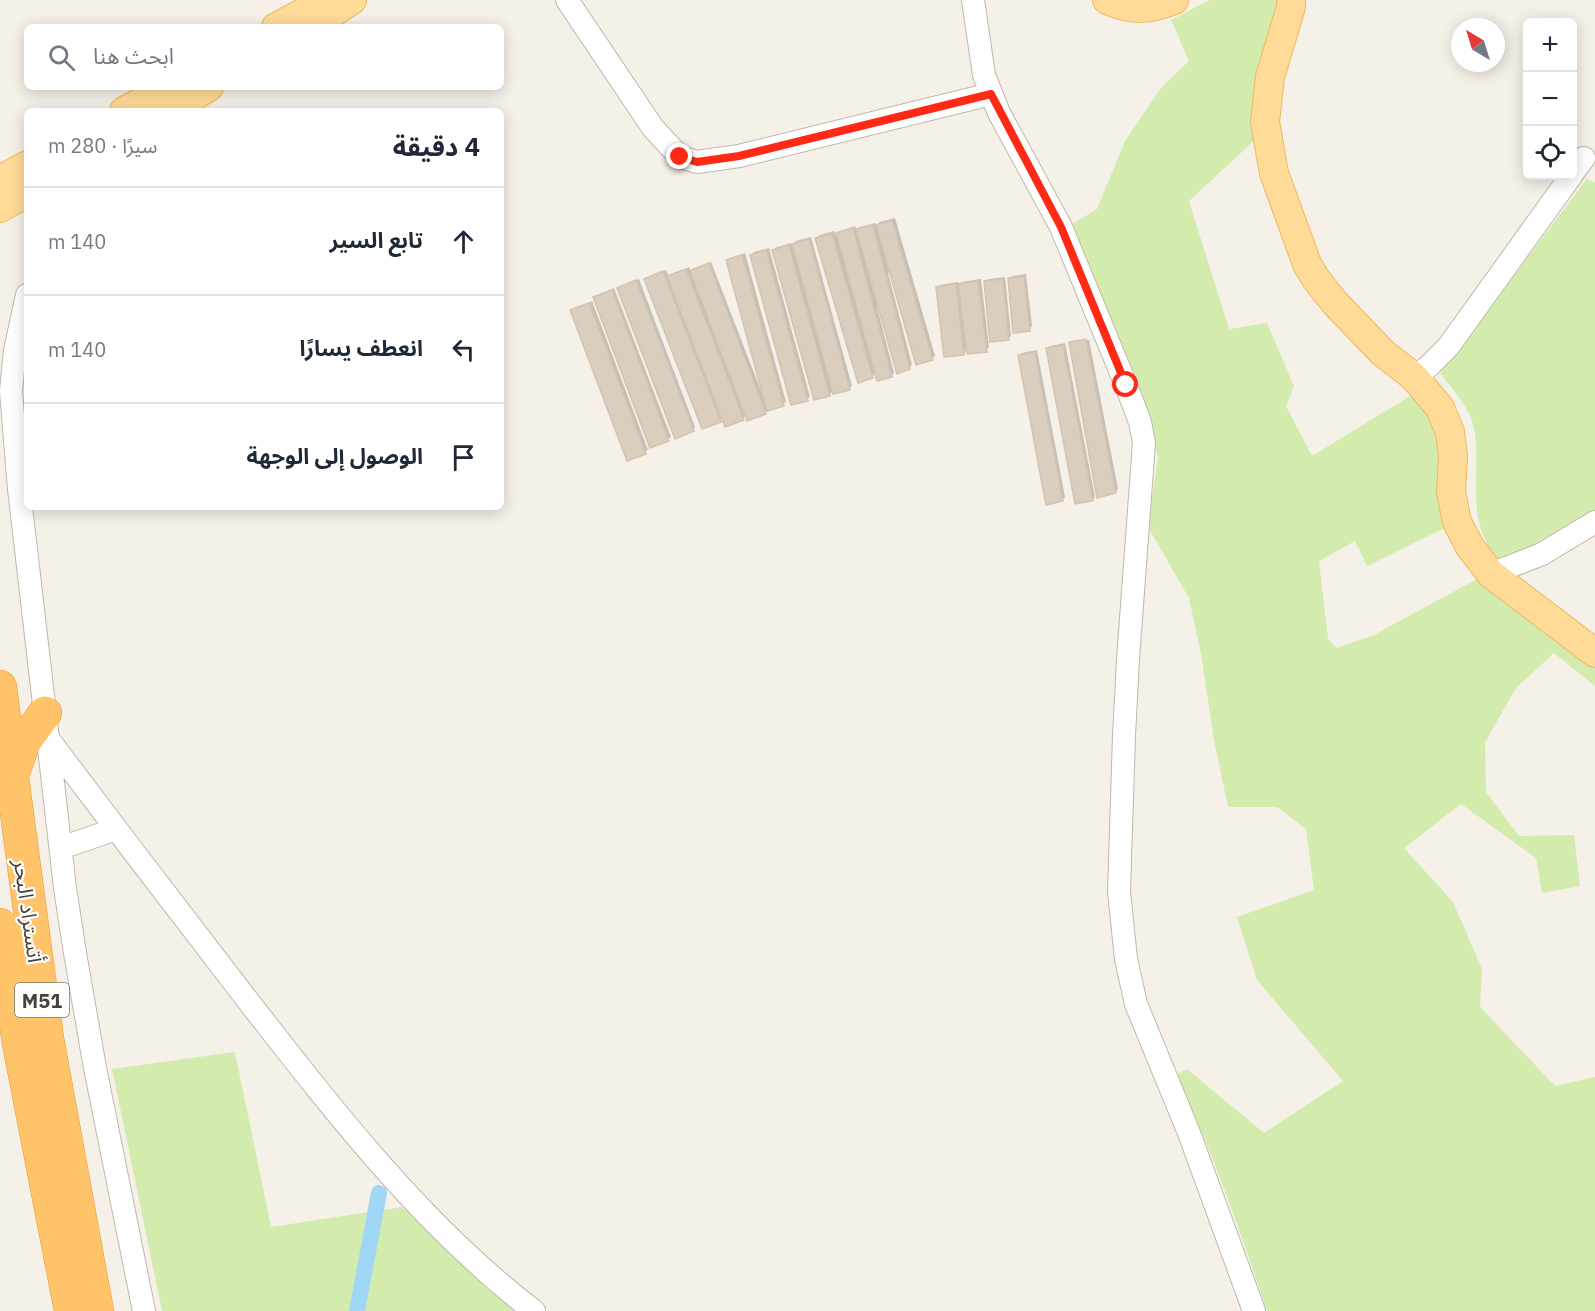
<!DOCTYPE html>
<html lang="ar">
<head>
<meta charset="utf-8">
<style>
	:root { --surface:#fff; --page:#f6f6f7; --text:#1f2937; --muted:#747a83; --line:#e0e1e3 }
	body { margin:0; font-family:"IBM Plex Sans","Noto Sans Arabic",sans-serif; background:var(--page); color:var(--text); direction:rtl }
	.controls { position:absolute; right:18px; top:18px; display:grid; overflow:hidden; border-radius:9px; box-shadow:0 3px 15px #0003 }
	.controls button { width:54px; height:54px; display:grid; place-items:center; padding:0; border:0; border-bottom:2px solid var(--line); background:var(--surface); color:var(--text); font:30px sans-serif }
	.compass { position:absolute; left:1451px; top:18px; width:54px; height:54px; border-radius:50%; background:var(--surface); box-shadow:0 3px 15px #0003; rotate:322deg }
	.stop { position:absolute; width:18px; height:18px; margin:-14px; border:4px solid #ff2a15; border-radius:50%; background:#fff }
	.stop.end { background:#ff2a15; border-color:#fff; box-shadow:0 2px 6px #0008 }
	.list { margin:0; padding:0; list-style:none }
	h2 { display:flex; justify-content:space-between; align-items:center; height:78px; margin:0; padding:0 24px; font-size:26px }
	h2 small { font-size:20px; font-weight:400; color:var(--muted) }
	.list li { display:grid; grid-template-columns:39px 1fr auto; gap:18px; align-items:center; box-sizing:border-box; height:108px; padding:0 24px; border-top:2px solid var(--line) }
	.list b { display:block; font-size:22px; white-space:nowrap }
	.list em { font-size:20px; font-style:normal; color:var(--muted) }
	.icon { flex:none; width:33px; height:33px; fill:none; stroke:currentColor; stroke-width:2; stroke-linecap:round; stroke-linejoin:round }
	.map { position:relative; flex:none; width:1595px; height:1311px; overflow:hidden; direction:ltr }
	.search { position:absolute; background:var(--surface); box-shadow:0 3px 15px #0003; left:24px; top:24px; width:480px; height:66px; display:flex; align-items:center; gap:15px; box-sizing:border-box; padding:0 21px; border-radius:9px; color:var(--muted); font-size:22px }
	.panel { position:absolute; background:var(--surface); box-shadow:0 3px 15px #0003; left:24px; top:108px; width:480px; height:402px; border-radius:9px; direction:rtl }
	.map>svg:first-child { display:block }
	.green { fill:#d3ecae }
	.shadow { fill:#0003 }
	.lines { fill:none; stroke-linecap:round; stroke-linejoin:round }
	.canal { stroke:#a0d7f5; stroke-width:16 }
	.building { fill:#dacebf; stroke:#d3c3af; stroke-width:1.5 }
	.minor-casing { stroke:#c1b7a9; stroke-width:24 }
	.major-casing { stroke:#ecb95f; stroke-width:30 }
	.highway-casing { stroke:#e8992f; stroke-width:34 }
	.minor { stroke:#fff; stroke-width:22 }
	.major { stroke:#ffdb97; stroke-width:28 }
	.highway { stroke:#ffc469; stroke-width:33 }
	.route { stroke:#ff2a15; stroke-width:8 }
	.labels { text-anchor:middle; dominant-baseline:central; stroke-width:4.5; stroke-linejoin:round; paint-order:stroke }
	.shield { fill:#fff; stroke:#807972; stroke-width:1.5 }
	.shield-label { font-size:20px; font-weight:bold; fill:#494036 }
	.street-label { font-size:21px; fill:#494036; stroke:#fff }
</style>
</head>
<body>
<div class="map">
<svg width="1595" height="1311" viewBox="0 0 1595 1311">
	<rect width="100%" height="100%" fill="#f5f0e8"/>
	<path class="green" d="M1210 0H1282L1258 137 1189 201 1229 329 1267 323 1294 386 1286 406 1312 456 1415 393 1440 423 1449 526 1367 566 1355 541 1319 561 1328 639 1337 648 1374 635 1479 578 1595 668V686L1554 653 1516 688 1485 742 1486 792 1519 836 1574 835 1580 886 1542 893 1536 858 1461 804 1404 848 1453 902 1482 969 1480 1007 1555 1086 1595 1077V1311H1267C1240 1231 1213 1150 1175 1075L1187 1069 1264 1133 1343 1081 1257 980 1237 917 1314 890 1306 829 1277 807H1228L1214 740 1201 654 1189 598 1148 527 1158 457 1145 403 1118 344 1071 225 1097 209 1125 141 1161 88 1189 61 1171 20Z
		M1587 179 1595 182V515L1496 565C1491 552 1484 539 1480 526 1471 493 1481 457 1473 424 1469 406 1451 388 1440 373Z
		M235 1052 271 1227 402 1207 521 1311H162L112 1069Z"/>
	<path class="shadow" d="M895 218 935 356 932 359 891 272 888 273 912 365 909 368 879 306 877 307 894 373 891 376 876 373 872 377 817 238 820 235 834 231 836 236 841 231 855 226 857 231 860 227 875 223 876 226 880 222Z
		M811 237 852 386 849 388 834 390 830 394 815 398 774 250 777 247 791 243 792 246 796 241Z
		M769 248 810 397 807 399 751 255 754 252Z
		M745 253 786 402 765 413 746 415 743 418H723L720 421 646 279 666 270 669 277 689 267 691 272 694 268 711 262 763 396 765 395 727 260 730 258Z
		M1026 274 1032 326 1029 329 1009 279 1012 276Z
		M1005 277 1011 336 1008 339 986 281 989 279Z
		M639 279 695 427 693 430 619 288Z
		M981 279 989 347 986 350 967 349 964 353 937 287 940 285 958 282V286L962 282Z
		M614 288 671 437 668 439 594 297Z
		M592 301 648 450 628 459 572 311Z
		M1089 340 1118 489 1115 492 1070 342Z
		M1065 343 1095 497 1092 500 1047 348 1050 346Z
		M1037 350 1065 497 1062 500 1020 356 1022 353Z"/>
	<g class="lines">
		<path class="canal" d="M357 1311 379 1193"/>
	</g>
	<path class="building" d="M892 220 933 360 916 365 876 225Z
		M873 225 910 369 897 374 856 229Z
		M853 228 892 377 877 381 836 233Z
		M832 233 873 378 858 383 815 238Z
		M809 239 850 390 833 394 792 244Z
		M789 245 830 396 814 400 772 250Z
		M766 250 808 401 791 405 750 255Z
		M742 255 784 406 767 411 726 260Z
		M709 263 766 414 747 421 690 271Z
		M686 269 744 420 725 427 667 276Z
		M663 271 721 422 702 429 644 279Z
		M1024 276 1030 331 1013 333 1008 278Z
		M1003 279 1009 340 990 342 984 281Z
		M636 280 694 431 675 439 617 288Z
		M978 281 987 352 967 354 958 284Z
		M956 284 964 355 944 357 936 287Z
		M612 290 669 441 650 448 593 297Z
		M589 303 646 454 627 461 570 310Z
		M1086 339 1116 493 1097 498 1069 342Z
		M1063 345 1093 501 1075 504 1046 348Z
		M1035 352 1063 501 1046 505 1018 355Z"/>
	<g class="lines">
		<g class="minor-casing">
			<path id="minor" d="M567 0 653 128 680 157 697 162 739 156 991 94
				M973 0 984 75 999 113 1061 227 1126 385 1140 422 1144 443 1128 659 1124 736 1119 892 1126 959 1136 1004 1189 1133 1254 1311
				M1572 174 1584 158
				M27 295 15 350 11 391 19 489 45 713 65 888 75 953 95 1068 144 1311
				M1414 377 1428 367 1448 347 1571 176
				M1491 574 1542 554 1595 522
				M49 740C116 829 184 918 252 1006 337 1115 424 1227 534 1311
				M61 848 116 829"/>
		</g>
		<g class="major-casing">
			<path id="major" d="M1107 0C1132 11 1149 10 1174 0
				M1291 0V7L1270 77 1265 122 1274 173 1307 264 1316 279 1335 303 1383 353 1414 377 1440 408 1450 432 1453 456 1451 492 1457 522 1470 547 1491 574 1595 653
				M313 26 352 0
				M276 27 327 0
				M124 111 168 87
				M168 111 209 87
				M0 180 27 165
				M0 208 27 193"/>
		</g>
		<g class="highway-casing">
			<path id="highway" d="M0 687 47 1038 97 1311
				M12 775 24 742 45 713
				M0 925 20 1049 71 1311"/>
		</g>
		<use href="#minor" class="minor"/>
		<use href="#major" class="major"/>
		<use href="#highway" class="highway"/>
	</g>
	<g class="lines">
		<path class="route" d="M680 157 697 162 739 156 991 94 1061 227 1126 385"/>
	</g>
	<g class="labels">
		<rect class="shield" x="15" y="983" width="54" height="34" rx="4.5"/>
		<g class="shield-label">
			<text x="42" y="1000">M51</text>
		</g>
		<g class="street-label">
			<text transform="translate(29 911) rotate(82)">أتستراد البحر</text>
		</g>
	</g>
</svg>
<div class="controls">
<button>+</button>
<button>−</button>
<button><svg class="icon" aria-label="locate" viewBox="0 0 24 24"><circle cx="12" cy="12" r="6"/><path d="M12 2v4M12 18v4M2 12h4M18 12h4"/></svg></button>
</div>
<svg class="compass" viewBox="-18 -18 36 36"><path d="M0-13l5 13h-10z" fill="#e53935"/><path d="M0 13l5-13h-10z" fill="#747a83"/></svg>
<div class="stop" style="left:1126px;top:385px"></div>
<div class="stop end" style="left:680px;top:157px"></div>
<div class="search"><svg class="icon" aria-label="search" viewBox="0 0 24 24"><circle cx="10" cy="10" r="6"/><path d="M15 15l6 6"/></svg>ابحث هنا</div>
<section class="panel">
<h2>4 دقيقة<small>سيرًا · 280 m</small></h2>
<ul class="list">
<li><svg class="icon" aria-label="ahead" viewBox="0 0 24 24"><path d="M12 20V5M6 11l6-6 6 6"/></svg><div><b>تابع السير</b></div><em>140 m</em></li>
<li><svg class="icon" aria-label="left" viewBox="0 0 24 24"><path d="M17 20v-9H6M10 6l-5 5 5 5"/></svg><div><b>انعطف يسارًا</b></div><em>140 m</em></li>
<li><svg class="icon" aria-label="arrive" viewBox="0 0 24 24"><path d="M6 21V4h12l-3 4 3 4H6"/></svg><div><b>الوصول إلى الوجهة</b></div></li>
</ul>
</section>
</div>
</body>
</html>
